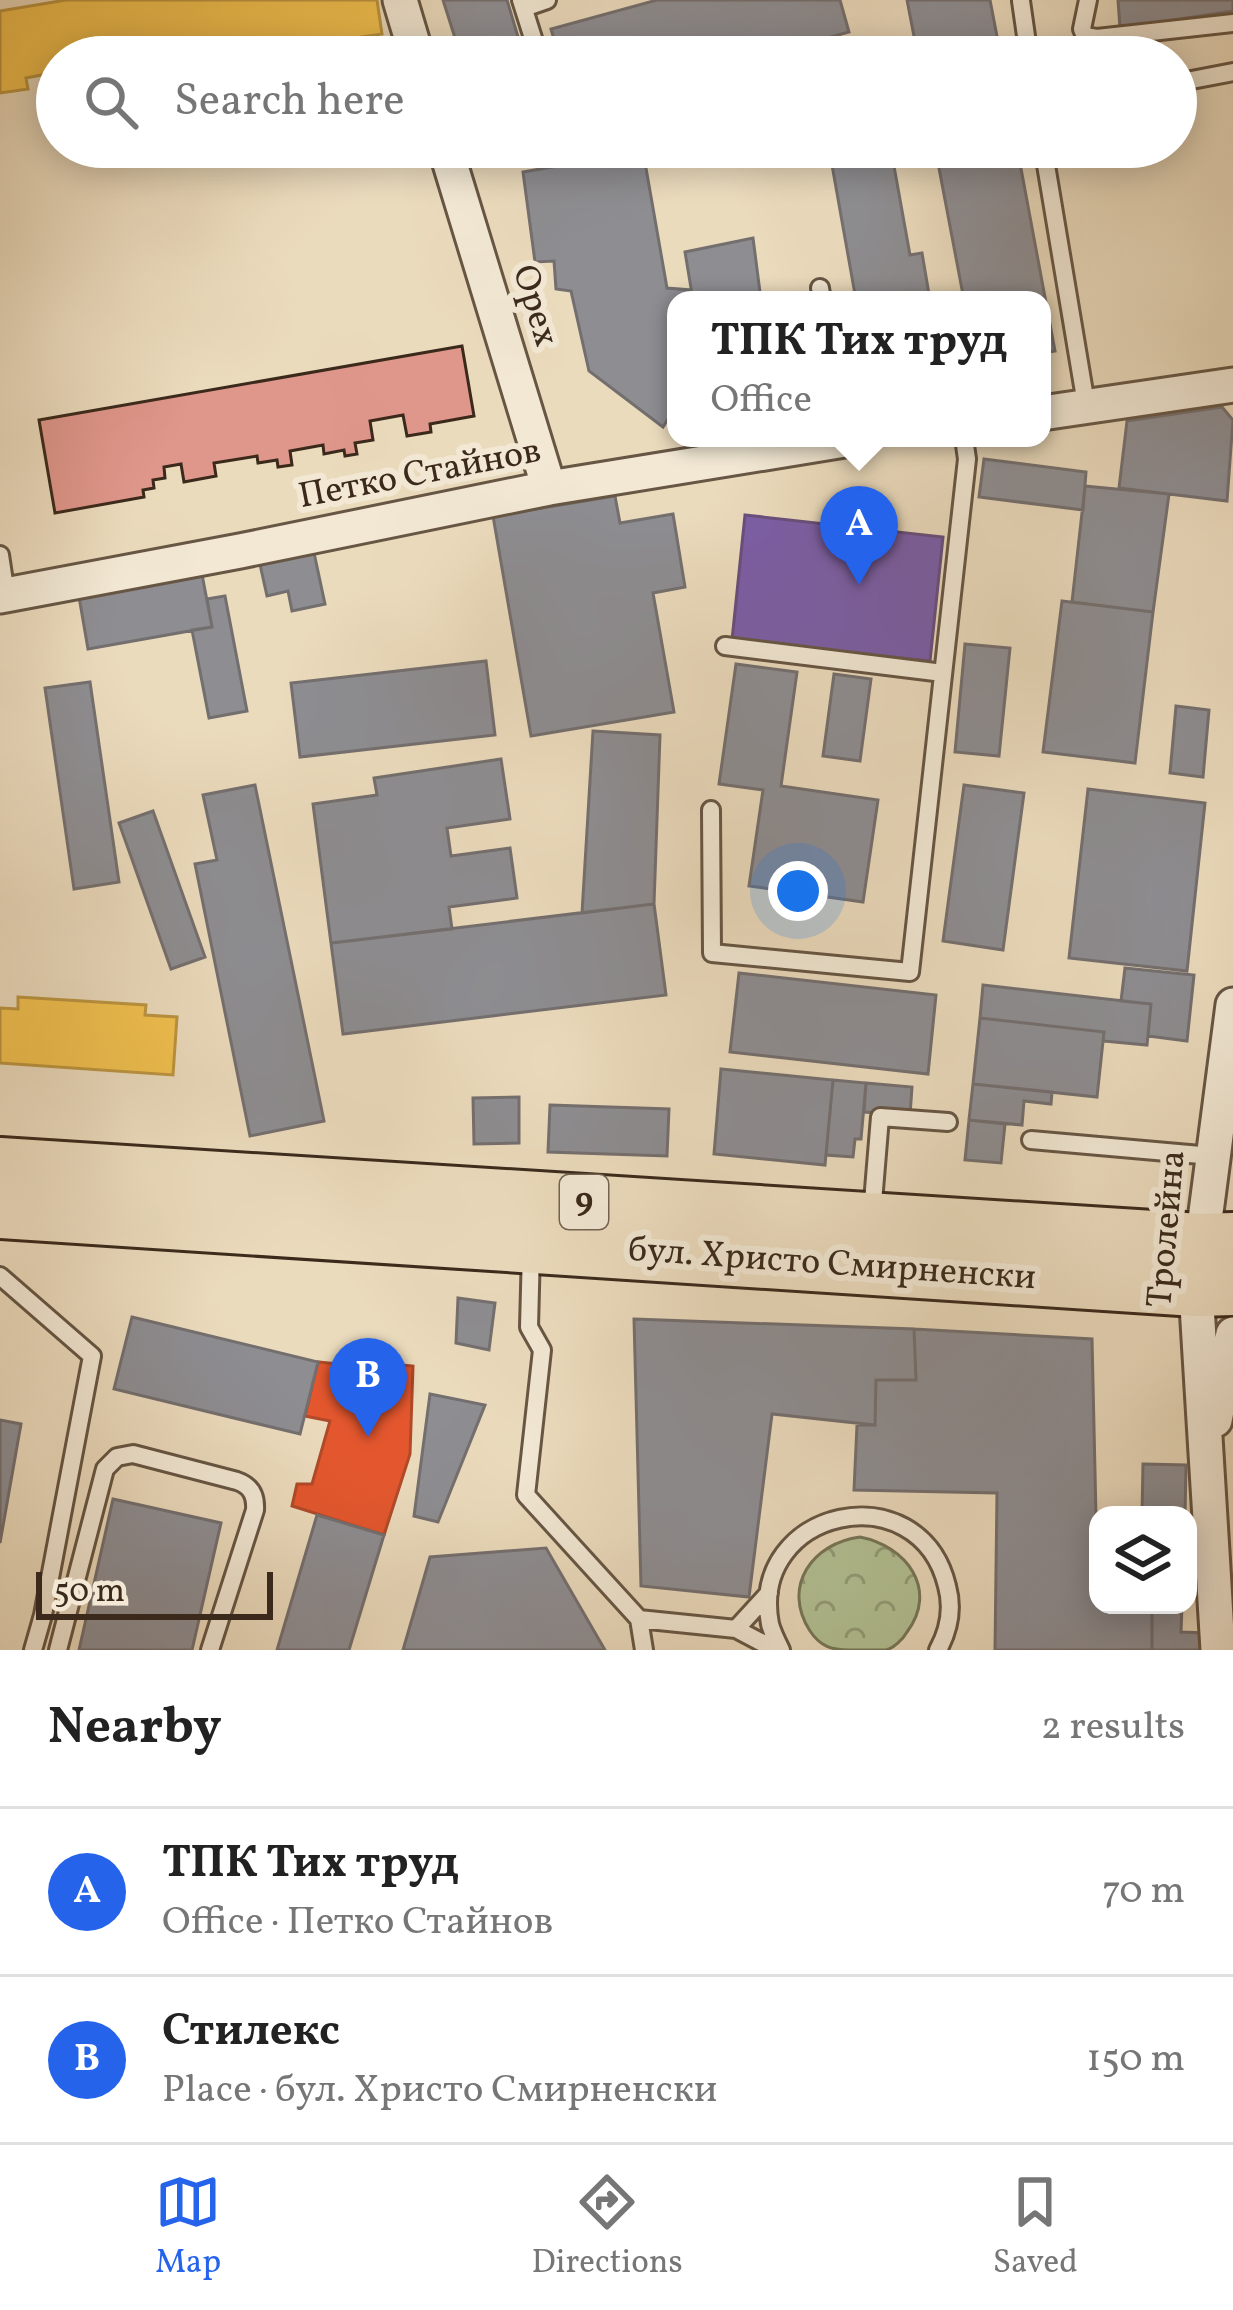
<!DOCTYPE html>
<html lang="en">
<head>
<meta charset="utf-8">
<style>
	:root { --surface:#fff; --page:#f2f2f2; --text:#222; --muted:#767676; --line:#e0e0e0; --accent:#2563eb }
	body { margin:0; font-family:Vollkorn,serif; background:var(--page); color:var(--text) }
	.controls { position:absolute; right:36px; bottom:36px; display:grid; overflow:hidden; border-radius:24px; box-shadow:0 6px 30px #0003 }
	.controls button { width:108px; height:108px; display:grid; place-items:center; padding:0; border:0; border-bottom:3px solid var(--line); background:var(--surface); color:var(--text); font:60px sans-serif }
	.scale { position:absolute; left:36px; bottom:30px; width:237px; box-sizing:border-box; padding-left:12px; border:6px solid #3b2a1c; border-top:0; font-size:33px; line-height:42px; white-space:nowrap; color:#3b2a1c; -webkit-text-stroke:9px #f2e8d4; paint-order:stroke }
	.you { position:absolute; left:798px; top:891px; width:42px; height:42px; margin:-30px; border:9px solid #fff; border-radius:50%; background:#1a73e8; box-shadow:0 0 0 18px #1a73e833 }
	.badge { display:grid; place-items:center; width:78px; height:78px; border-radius:50%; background:var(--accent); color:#fff; font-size:39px; font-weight:700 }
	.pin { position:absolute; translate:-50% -99px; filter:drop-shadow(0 3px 6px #0008) }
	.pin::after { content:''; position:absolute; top:63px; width:42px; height:36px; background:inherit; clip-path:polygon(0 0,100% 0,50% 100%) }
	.popup { position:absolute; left:667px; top:291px; width:384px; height:156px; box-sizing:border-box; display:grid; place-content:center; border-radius:24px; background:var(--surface); filter:drop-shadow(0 3px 9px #0005); font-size:39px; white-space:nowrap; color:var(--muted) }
	.popup b { font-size:45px; color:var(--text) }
	.popup::after { content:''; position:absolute; left:50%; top:100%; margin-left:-24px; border:24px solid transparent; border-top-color:var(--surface) }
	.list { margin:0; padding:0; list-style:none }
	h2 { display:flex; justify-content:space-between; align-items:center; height:156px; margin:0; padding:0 48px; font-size:51px }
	h2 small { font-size:39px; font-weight:400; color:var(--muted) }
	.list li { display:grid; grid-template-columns:78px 1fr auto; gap:36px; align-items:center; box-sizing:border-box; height:168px; padding:0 48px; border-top:3px solid var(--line) }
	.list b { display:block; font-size:45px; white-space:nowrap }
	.list p { margin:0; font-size:39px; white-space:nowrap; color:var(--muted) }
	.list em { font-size:39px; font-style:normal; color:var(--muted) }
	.icon { flex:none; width:66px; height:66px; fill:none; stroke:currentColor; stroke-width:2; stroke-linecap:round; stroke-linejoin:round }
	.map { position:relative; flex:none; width:1233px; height:1650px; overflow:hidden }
	.search { position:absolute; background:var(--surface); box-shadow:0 6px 30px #0003; left:36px; right:36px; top:36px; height:132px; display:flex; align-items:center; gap:30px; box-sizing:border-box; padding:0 42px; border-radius:66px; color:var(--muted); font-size:45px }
	.sheet { height:492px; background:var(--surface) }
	nav { display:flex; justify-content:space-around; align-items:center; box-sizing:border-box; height:168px; border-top:3px solid var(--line); background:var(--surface); font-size:33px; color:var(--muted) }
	nav a { display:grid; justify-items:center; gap:6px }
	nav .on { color:var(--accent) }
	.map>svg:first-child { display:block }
	.park { fill:url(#park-crowns); stroke:#767658; stroke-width:3 }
	.homes { fill:#f2c14e; stroke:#bb943f; stroke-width:3 }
	.shops { fill:#e4572e; stroke:#b14a29; stroke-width:3 }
	.offices { fill:#7b5ea7; stroke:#684e7d; stroke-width:3 }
	.industry { fill:#8d8d92; stroke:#746f6f; stroke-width:3 }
	.building { fill:#df968b; stroke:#3b2a1c; stroke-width:3 }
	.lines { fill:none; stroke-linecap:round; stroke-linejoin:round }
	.lane-casing { stroke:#675644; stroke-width:22 }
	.street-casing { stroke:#675644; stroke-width:39 }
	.primary-casing { stroke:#3b2a1c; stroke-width:60 }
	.lane { stroke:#f2e8d4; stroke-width:16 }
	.street { stroke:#f2e8d4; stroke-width:33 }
	.primary { stroke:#ebdbbd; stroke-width:54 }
	.labels { text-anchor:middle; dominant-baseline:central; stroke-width:12; stroke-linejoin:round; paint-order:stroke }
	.shield { fill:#f2e8d4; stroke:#726353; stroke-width:3 }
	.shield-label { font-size:33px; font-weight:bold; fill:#3b2a1c }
	.street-label { font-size:36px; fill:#3b2a1c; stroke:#f2e8d4 }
</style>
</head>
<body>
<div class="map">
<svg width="1233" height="1650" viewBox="0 0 1233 1650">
	<defs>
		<pattern id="park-crowns" width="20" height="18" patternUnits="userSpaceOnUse" patternTransform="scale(3)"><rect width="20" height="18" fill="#b2c194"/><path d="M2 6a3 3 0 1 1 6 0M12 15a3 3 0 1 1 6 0" fill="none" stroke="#929d78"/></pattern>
	</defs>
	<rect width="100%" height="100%" fill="#ebdbbd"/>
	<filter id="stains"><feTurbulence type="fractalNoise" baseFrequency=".00167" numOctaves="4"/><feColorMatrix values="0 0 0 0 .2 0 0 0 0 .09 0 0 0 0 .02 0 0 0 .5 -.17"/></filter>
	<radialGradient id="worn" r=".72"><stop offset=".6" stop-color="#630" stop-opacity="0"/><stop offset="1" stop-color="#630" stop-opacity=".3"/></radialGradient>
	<path class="park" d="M860 1537C906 1546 939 1589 907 1632 903 1639 894 1648 886 1650 876 1650 860 1650 849 1650 831 1650 820 1646 810 1631 781 1586 813 1543 860 1537Z"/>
	<path class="homes" d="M66 0H377L382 34 348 39 350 52 319 57H287L286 46 230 57H57V72L26 78 28 89 0 93V11Z
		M18 997 146 1005 145 1015 177 1017 173 1075 0 1063V1008L18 1009Z"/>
	<path class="shops" d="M384 1354 402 1365 413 1366 410 1454 384 1535 292 1506 297 1484H312L330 1421 305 1416 318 1362 347 1365 366 1357Z"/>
	<path class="offices" d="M745 515 943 537 930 661 732 640Z"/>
	<path class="industry" d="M443 0H507L524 57H461Z
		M657 0H840L849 32 759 57H559L551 29Z
		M907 0H990L1001 57H918Z
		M1118 0H1233V11L1120 28Z
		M935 147H1017L1055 351 1042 353V300H964Z
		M643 151 667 288 691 290 693 300H676V406L663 427 589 371 571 291 556 289 554 261 535 262 523 172Z
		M892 155 910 255 922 253 930 300H856L832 165Z
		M753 238 761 300H693L685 252Z
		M1222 407 1233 420 1227 501 1119 488 1127 421Z
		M984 459 1086 472 1083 510 979 497Z
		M1085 486 1169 494 1153 612 1072 602Z
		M615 496 620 523 673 514 685 587 653 593 674 712 531 736 493 516Z
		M313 548 325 604 292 611 288 591 267 596 259 560Z
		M201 569 212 627 88 649 78 591Z
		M225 596 247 711 209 718 192 630 212 627 207 599Z
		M1062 601 1153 612 1135 763 1043 752Z
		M965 644 1010 648 999 756 955 752Z
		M486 661 495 735 300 757 291 683Z
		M736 664 797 672 781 786 878 800 863 902 749 886 763 790 719 784Z
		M834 674 871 679 860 761 823 756Z
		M90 682 119 882 74 889 45 688Z
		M1176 706 1209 710 1203 777 1170 773Z
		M593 731 660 735 654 904 582 913Z
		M501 759 510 819 447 828 451 856 510 848 517 898 449 907 452 929 331 943 313 804 377 795 374 778Z
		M255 785 324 1121 250 1136 195 864 217 860 203 795Z
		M964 785 1024 793 1003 950 943 941Z
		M1088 789 1205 803 1187 971 1069 958Z
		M153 811 205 957 171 969 119 823Z
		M654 904 666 995 343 1034 331 943Z
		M1125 968 1194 975 1187 1041 1148 1036 1151 1004 1121 1001Z
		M739 973 936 995 928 1074 730 1052Z
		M983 985 1151 1004 1147 1045 1103 1041 1104 1032 980 1018Z
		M980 1018 1104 1032 1097 1097 973 1084Z
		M721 1069 833 1080 825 1165 714 1154Z
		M833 1080 866 1083 861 1139H855L853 1157 826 1155Z
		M866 1083 912 1087 910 1115 864 1112Z
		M973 1084 1052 1092 1051 1104 1024 1101 1022 1125 969 1120Z
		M519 1097V1143L474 1144 473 1098Z
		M550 1105 669 1109 667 1156 548 1152Z
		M969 1120 1005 1124 1001 1163 965 1160Z
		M458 1298 495 1303 489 1350 456 1343Z
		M132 1317 318 1362 300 1434 114 1389Z
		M634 1319 914 1329 916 1380H876L875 1425 772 1414 749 1597 641 1586Z
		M914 1329 1092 1339 1098 1605H1152V1650H995L997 1493 854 1490 857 1425H875L876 1380H916Z
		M430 1394 485 1405 438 1522 414 1516Z
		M0 1420 21 1424 0 1543Z
		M1143 1464 1186 1465 1185 1515H1142Z
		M113 1499 221 1523 192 1650H79Z
		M317 1515 384 1535 349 1650H277Z
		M546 1548 605 1650H403L430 1557Z
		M1152 1605H1182L1181 1632 1206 1633 1205 1650H1152Z"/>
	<path class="building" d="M462 346 474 416 430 424 431 432 407 436 403 415 370 421 373 440 355 443 357 454 345 456 344 450 324 454 323 445 290 451 292 465 278 467 277 460 258 463 257 456 214 463 216 476 184 482 181 464 164 467 165 478 153 480 154 488 143 490 144 497 55 513 39 420Z"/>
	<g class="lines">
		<g class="lane-casing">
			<path id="lane" d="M521 0 539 57
				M1088 0 1082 29 1085 36 1097 38 1233 23
				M1021 1 1029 57
				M524 8 547 0
				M1176 83 1233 72
				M1043 147 1086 404
				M820 288 822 300
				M0 555 6 595
				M725 646 943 673
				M711 810 712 953 910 972 967 459 964 438
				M1031 1140 1212 1156
				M872 1214 880 1117 948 1122
				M531 1250 529 1327 542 1350 526 1495 639 1619 644 1650
				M0 1276 92 1356 43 1615 33 1650
				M639 1619 736 1629 776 1650
				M736 1629 769 1593
				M58 1650 105 1469 117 1457 133 1454 237 1481C251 1486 256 1495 255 1510L210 1650
				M781 1650C777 1642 772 1632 770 1624 748 1509 919 1471 947 1586 953 1608 949 1630 938 1650"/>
		</g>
		<g class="street-casing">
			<path id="street" d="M400 0 417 57
				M445 147 549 488
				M1042 413 1233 385
				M0 596 240 551 549 488 857 438
				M1215 1420 1233 1334
				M1218 1650 1196 1289 1233 1005"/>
		</g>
		<g class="primary-casing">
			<path id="primary" d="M0 1165 1200 1241 1233 1240
				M0 1211 1196 1289 1233 1288"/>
		</g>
		<use href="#lane" class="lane"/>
		<use href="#street" class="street"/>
		<use href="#primary" class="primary"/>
	</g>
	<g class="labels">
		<rect class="shield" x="560" y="1175" width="48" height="54" rx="9"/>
		<g class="shield-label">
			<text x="584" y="1202">9</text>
		</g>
		<g class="street-label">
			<text transform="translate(534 306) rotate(73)">Орех</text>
			<text transform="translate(420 475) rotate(-11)">Петко Стайнов</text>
			<text transform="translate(1168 1229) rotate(-85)">Тролейна</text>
			<text transform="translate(832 1265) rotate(4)">бул. Христо Смирненски</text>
		</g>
	</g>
	<rect width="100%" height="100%" filter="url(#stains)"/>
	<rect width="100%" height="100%" fill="url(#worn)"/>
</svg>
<div class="controls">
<button><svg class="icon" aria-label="layers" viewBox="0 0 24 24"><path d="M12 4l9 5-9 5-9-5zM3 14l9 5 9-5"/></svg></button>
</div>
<div class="scale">50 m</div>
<div class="you"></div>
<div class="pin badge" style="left:859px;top:585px">A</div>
<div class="popup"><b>ТПК Тих труд</b>Office</div>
<div class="pin badge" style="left:368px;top:1437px">B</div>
<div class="search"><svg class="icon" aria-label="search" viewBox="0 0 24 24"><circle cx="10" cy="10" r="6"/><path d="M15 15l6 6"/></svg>Search here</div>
</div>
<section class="sheet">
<h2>Nearby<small>2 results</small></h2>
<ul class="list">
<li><span class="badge">A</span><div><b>ТПК Тих труд</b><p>Office · Петко Стайнов</p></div><em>70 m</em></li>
<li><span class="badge">B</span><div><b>Стилекс</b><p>Place · бул. Христо Смирненски</p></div><em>150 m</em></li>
</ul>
</section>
<nav>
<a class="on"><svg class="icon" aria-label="map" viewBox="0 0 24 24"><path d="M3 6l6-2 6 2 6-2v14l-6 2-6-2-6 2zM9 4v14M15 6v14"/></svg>Map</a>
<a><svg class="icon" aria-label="directions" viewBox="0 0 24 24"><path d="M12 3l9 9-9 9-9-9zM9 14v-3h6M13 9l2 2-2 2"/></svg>Directions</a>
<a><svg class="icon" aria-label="saved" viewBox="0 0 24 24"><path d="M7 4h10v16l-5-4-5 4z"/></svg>Saved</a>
</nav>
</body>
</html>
